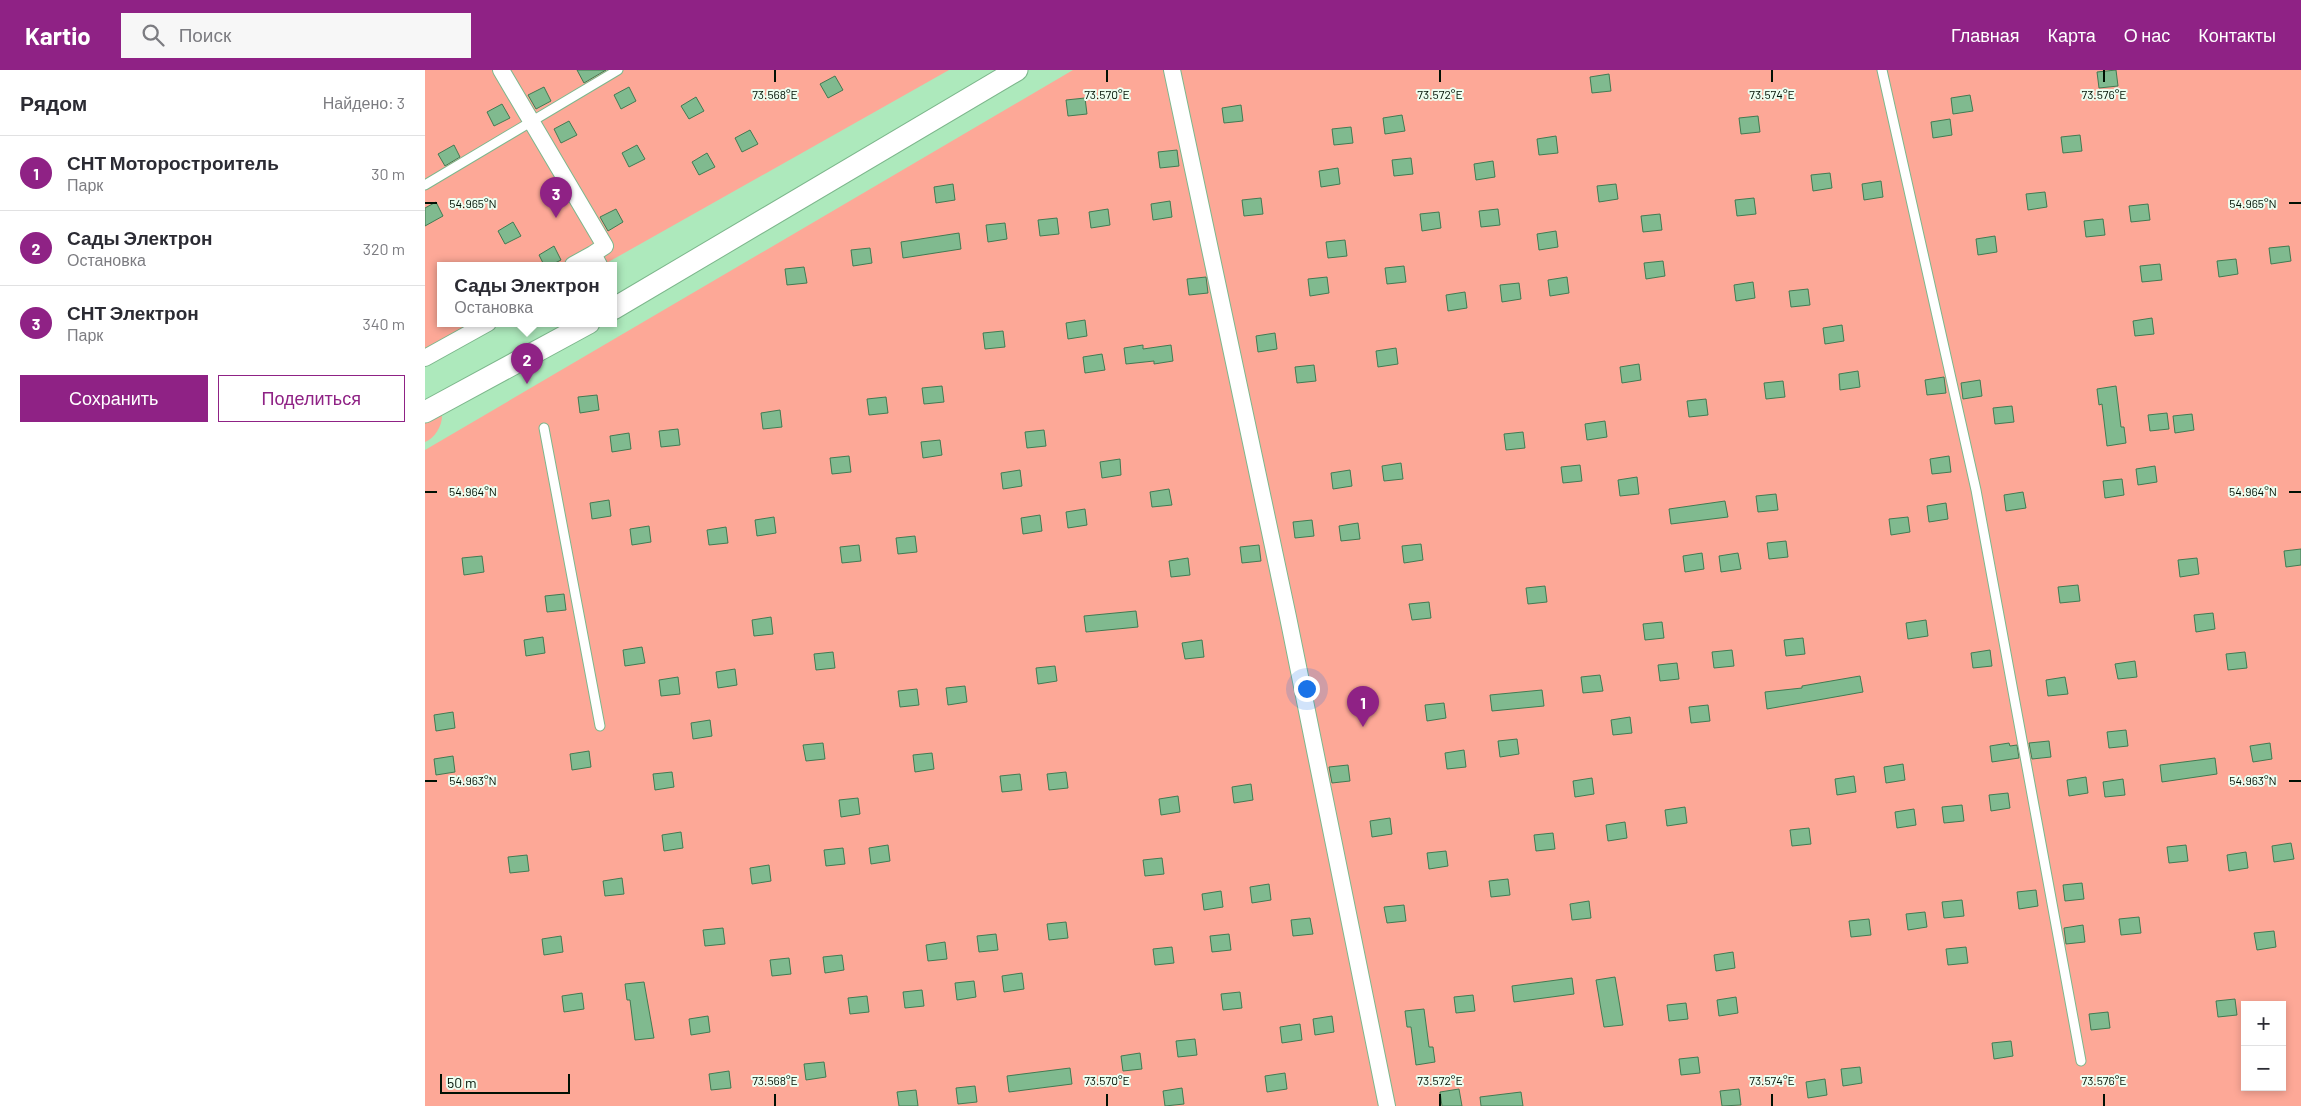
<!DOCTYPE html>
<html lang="ru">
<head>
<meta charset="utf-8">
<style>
	:root { --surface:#fff; --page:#f7f7f7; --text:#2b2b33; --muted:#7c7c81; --line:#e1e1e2; --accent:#8f2285 }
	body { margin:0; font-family:Barlow,sans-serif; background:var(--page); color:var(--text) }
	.controls { position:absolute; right:15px; bottom:15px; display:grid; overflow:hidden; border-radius:0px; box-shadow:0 2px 8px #0003 }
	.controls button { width:45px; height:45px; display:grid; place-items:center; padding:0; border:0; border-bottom:1px solid var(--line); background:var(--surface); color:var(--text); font:25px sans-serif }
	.scale { position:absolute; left:15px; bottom:12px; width:130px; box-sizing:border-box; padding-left:5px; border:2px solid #001104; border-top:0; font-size:14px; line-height:18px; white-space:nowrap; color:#001104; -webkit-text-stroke:4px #edfef0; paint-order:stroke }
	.you { position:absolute; left:881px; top:618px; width:18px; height:18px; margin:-12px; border:4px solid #fff; border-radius:50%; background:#1a73e8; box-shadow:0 0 0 8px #1a73e833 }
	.badge { display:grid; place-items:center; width:32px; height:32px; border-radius:50%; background:var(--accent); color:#fff; font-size:16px; font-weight:700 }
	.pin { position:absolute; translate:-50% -41px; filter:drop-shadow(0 1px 2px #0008) }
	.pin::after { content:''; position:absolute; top:26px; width:18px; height:15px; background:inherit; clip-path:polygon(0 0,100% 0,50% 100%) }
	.popup { position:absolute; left:12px; top:192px; width:180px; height:65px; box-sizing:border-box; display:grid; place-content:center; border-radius:0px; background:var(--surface); filter:drop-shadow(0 1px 4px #0005); font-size:16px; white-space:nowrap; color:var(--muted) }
	.popup b { font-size:19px; color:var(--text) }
	.popup::after { content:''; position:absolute; left:50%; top:100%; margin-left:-10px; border:10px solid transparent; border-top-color:var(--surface) }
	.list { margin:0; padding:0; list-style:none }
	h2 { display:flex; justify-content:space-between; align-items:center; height:65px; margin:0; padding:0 20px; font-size:21px }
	h2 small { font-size:16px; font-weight:400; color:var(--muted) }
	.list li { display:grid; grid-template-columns:32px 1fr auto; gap:15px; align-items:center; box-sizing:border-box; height:75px; padding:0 20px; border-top:1px solid var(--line) }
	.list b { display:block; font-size:19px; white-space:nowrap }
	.list p { margin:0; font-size:16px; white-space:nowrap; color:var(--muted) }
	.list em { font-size:16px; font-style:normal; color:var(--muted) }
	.actions { display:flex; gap:10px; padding:15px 20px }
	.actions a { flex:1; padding:11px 0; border:1px solid var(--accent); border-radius:0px; text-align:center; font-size:18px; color:var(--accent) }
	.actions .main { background:var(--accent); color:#fff }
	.icon { flex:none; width:28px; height:28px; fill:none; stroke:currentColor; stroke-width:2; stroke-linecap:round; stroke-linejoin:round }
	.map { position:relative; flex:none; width:1876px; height:1036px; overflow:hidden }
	header { display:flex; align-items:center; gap:30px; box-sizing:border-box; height:70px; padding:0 25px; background:var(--accent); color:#fff }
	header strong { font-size:24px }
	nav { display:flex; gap:28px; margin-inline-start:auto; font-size:18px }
	.search { width:350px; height:45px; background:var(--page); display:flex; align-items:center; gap:12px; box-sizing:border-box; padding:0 18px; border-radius:0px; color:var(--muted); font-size:19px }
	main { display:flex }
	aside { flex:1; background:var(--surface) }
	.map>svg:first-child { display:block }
	.green { fill:#fda897; fill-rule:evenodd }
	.building { fill:#80ba8f; stroke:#427a52 }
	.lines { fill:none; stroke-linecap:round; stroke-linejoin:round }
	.service-casing { stroke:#7db78c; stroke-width:11 }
	.minor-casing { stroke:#7db78c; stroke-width:18 }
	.tertiary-casing { stroke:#7db78c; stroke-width:23 }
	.service { stroke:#fff; stroke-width:9 }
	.minor { stroke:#fff; stroke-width:16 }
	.tertiary { stroke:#fff; stroke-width:21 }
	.ticks { fill:none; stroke:#001104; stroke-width:2 }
	.ticks-label { font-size:12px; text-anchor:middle; fill:#001104; stroke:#edfef0; stroke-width:4; stroke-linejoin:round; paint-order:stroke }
</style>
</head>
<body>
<header>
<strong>Kartio</strong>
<div class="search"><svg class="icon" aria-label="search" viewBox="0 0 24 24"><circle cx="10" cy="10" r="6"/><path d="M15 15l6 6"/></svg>Поиск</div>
<nav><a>Главная</a><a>Карта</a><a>О нас</a><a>Контакты</a></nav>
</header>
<main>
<aside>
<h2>Рядом<small>Найдено: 3</small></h2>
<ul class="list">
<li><span class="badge">1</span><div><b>СНТ Моторостроитель</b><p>Парк</p></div><em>30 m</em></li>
<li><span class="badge">2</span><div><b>Сады Электрон</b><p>Остановка</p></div><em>320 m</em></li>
<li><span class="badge">3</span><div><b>СНТ Электрон</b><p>Парк</p></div><em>340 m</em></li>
</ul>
<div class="actions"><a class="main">Сохранить</a><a>Поделиться</a></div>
</aside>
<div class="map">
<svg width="1876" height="1036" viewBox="0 0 1876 1036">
	<rect width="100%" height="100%" fill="#ade9bc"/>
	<path class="green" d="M0 0H524L178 195H16V253H76L0 295Z
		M648 0H1876V1036H0V380ZM1820 935H1857V1017H1820Z
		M9 343 17 346C17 356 10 368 0 372V346Z"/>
	<path class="building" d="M152 0H181L159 13Z
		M1691 0 1693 16 1674 18 1672 2Z
		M1184 4 1186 21 1167 23 1165 7Z
		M410 6 418 20 403 28 395 14Z
		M119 17 126 31 111 39 103 25Z
		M204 17 211 31 196 39 189 25Z
		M1545 25 1548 41 1528 44 1526 28Z
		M271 27 279 41 264 49 256 36Z
		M660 28 662 44 643 46 641 30Z
		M77 34 85 48 69 56 62 42Z
		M816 35 818 51 799 53 797 38Z
		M977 45 980 61 960 64 958 48Z
		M1333 46 1335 62 1316 64 1314 48Z
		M1525 49 1527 65 1508 68 1506 52Z
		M144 51 152 65 136 73 129 59Z
		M926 57 928 73 909 75 907 59Z
		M325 60 333 74 317 82 310 68Z
		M1655 65 1657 81 1638 83 1636 67Z
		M1131 66 1133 83 1114 85 1112 69Z
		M29 75 35 87 20 96 13 84Z
		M212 75 220 89 204 97 197 83Z
		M752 80 754 96 735 98 733 82Z
		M282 83 290 97 274 105 267 92Z
		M986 88 988 104 969 106 967 90Z
		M1068 91 1070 107 1051 110 1049 94Z
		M913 98 915 114 896 117 894 101Z
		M1405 103 1407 118 1388 121 1386 105Z
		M1456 111 1458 127 1439 130 1437 114Z
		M528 114 530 130 511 133 509 117Z
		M1191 114 1193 129 1174 132 1172 116Z
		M1620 122 1622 137 1603 140 1601 124Z
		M836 128 838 144 819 146 817 130Z
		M1329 128 1331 144 1312 146 1310 130Z
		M745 131 747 147 728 150 726 134Z
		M11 132 18 146 0 156V138Z
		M1723 134 1725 150 1706 152 1704 136Z
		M191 139 198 152 183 161 175 147Z
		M683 139 685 155 666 158 664 142Z
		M1073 139 1075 155 1056 157 1054 141Z
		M1014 142 1016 158 997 161 995 144Z
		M1235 144 1237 160 1218 162 1216 146Z
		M632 148 634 164 615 166 613 150Z
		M1678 149 1680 165 1661 167 1659 151Z
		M88 152 96 166 80 174 73 161Z
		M580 153 582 169 563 172 561 155Z
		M1131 161 1133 177 1114 180 1112 164Z
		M534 163 536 179 478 188 476 172Z
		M1570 166 1572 182 1553 185 1551 169Z
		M920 170 922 186 903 188 901 172Z
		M129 176 136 190 126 195H119L114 185Z
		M1864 176 1866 191 1846 194 1844 178Z
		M445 178 447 193 428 196 426 180Z
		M1811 189 1813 204 1794 207 1792 191Z
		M1238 191 1240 206 1221 209 1219 193Z
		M1735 194 1737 210 1717 212 1715 196Z
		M979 196 981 212 962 214 960 198Z
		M379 197 382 213 362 215 360 199Z
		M781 207 783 223 764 225 762 209Z
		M902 207 904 223 885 226 883 209Z
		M1142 207 1144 223 1125 226 1123 210Z
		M1328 212 1330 228 1311 231 1309 215Z
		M1094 213 1096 229 1077 232 1075 215Z
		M1383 219 1385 235 1366 237 1364 221Z
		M1040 222 1042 238 1023 241 1021 225Z
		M1727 248 1729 264 1710 266 1708 251Z
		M660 250 662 266 643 269 641 253Z
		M1417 255 1419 271 1400 274 1398 258Z
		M578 261 580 277 560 279 558 263Z
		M850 263 852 279 833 282 831 266Z
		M718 275V279L746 275 748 291 729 294V291L701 294 699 278Z
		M971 278 973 294 953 297 951 281Z
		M677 284 680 300 660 303 658 287Z
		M1214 294 1216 310 1197 313 1195 297Z
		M889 295 891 311 872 313 870 297Z
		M1433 301 1435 317 1415 320 1414 304Z
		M1519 307 1521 323 1502 325 1500 310Z
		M1555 310 1557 326 1538 329 1536 313Z
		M1358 311 1360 327 1341 329 1339 313Z
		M517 316 519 332 499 334 497 318Z
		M1691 316 1696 357H1699L1701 373 1682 376 1677 334 1674 335 1672 319Z
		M172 325 174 340 155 343 153 327Z
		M461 327 463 343 444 345 442 329Z
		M1281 329 1283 345 1264 347 1262 331Z
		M1587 336 1589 352 1570 354 1568 338Z
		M355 340 357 357 338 359 336 343Z
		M1742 343 1744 359 1725 361 1723 345Z
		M1767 344 1769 360 1750 363 1748 346Z
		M1180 351 1182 367 1162 370 1160 354Z
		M253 359 255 375 236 377 234 361Z
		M619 360 621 376 602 378 600 362Z
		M1098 362 1100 378 1081 380 1079 364Z
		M204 363 206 379 187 382 185 366Z
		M515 370 517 385 498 388 496 372Z
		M424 386 426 402 407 404 405 388Z
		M1524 386 1526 402 1507 404 1505 389Z
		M695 389 696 405 677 408 675 392Z
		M976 393 978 409 959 411 957 396Z
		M1155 395 1157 411 1138 413 1136 397Z
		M1730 396 1732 412 1713 415 1711 399Z
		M595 400 597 416 578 419 576 403Z
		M925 400 927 416 908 419 906 403Z
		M1212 407 1214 424 1195 426 1193 410Z
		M1697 409 1699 425 1680 428 1678 411Z
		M744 419 747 435 727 437 725 422Z
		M1598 422 1601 438 1581 441 1579 425Z
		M1351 424 1353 440 1333 442 1331 426Z
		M184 430 186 446 167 449 165 433Z
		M1300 431 1303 447 1246 454 1244 439Z
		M1521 433 1523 449 1504 452 1502 436Z
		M660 439 662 455 643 458 641 442Z
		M615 445 617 461 598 464 596 448Z
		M349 447 351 463 332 466 330 450Z
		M1483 447 1485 462 1466 465 1464 449Z
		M887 450 889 466 870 468 868 452Z
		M933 453 935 469 916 471 914 456Z
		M224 456 226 472 207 475 205 459Z
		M301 457 303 473 284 475 282 460Z
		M490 466 492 482 473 484 471 468Z
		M1361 471 1363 487 1344 489 1342 473Z
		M996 474 998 490 979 493 977 476Z
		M434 475 436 491 417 493 415 477Z
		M834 475 836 491 817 493 815 477Z
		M1876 479V495L1861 497 1859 481Z
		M1277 483 1279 499 1260 502 1258 486Z
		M1313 483 1316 499 1296 502 1294 486Z
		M57 486 59 502 39 505 37 488Z
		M763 488 765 505 746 507 744 491Z
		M1772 488 1774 504 1755 507 1753 490Z
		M1653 515 1655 531 1635 533 1633 517Z
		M1120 516 1122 532 1103 534 1101 518Z
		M139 524 141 540 122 542 120 526Z
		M1004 532 1006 548 987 550 984 534Z
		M711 541 713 557 661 562 659 546Z
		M1788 543 1790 559 1771 562 1769 545Z
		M346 547 348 564 329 566 327 550Z
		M1501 550 1503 566 1483 569 1481 553Z
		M1237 552 1239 568 1220 570 1218 554Z
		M118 567 120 583 101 586 99 570Z
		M1378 568 1380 584 1361 586 1359 570Z
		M777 570 779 587 760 589 757 573Z
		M217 577 220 593 200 596 198 580Z
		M1307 580 1309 596 1289 598 1287 582Z
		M1565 580 1567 596 1548 598 1546 583Z
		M408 582 410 598 391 600 389 584Z
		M1820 582 1822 598 1803 600 1801 584Z
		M1710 591 1712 607 1693 609 1690 594Z
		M1252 593 1254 609 1235 611 1233 595Z
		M630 596 632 611 613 614 611 598Z
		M310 599 312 615 293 618 291 602Z
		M1175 605 1178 621 1158 623 1156 607Z
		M1435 606 1438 622 1342 639 1340 622 1377 618V616Z
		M253 607 255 624 236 626 234 610Z
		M1640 607 1643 624 1623 626 1621 610Z
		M540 616 542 632 523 635 521 618Z
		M492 619 494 635 475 637 473 621Z
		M1117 620 1119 636 1067 641 1065 625Z
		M1019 633 1021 648 1002 651 1000 635Z
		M1283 635 1285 651 1266 653 1264 637Z
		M28 642 30 658 11 661 9 645Z
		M1205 647 1207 663 1188 665 1186 650Z
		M285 650 287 666 268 669 266 653Z
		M1701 660 1703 676 1684 678 1682 662Z
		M1092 669 1094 684 1075 687 1073 671Z
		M1624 671 1626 687 1607 689 1604 673Z
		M398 673 400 689 381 691 378 675Z
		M1584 673 1585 676 1592 675 1594 688 1567 692 1565 676Z
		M1845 673 1847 689 1828 692 1825 676Z
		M1039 680 1041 697 1022 699 1020 683Z
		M164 681 166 697 147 700 145 684Z
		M507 683 509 699 490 702 488 685Z
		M28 686 30 702 11 705 9 689Z
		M1790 688 1792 704 1737 712 1735 695Z
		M1478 694 1480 710 1461 713 1459 697Z
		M923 695 925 711 907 713 904 697Z
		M247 702 249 717 230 720 228 704Z
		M641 702 643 718 624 720 622 704Z
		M595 704 597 720 577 722 575 706Z
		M1429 706 1431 722 1412 725 1410 709Z
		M1661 707 1663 723 1644 726 1642 710Z
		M1167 708 1169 724 1150 727 1148 711Z
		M1698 709 1700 725 1680 727 1678 712Z
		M826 714 828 730 809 733 807 717Z
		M1583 723 1585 738 1566 741 1564 725Z
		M753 726 755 742 736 745 734 729Z
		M433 728 435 744 416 747 414 730Z
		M1537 735 1539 751 1519 753 1517 737Z
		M1260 737 1262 753 1242 756 1240 740Z
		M1489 739 1491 755 1472 758 1470 742Z
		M965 748 967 764 947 767 945 751Z
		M1200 752 1202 768 1183 771 1181 755Z
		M1384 758 1386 774 1367 776 1365 760Z
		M256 762 258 778 239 781 237 765Z
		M1128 763 1130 779 1111 781 1109 765Z
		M1866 773 1869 789 1849 792 1847 776Z
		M463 775 465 791 446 794 444 778Z
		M1761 775 1763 791 1744 793 1742 777Z
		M418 778 420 794 401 796 399 780Z
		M1021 781 1023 796 1004 799 1002 783Z
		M1821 782 1823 798 1804 801 1802 785Z
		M102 785 104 801 85 803 83 787Z
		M737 788 739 804 720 806 718 790Z
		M344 795 346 811 327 814 325 798Z
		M197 808 199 824 180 826 178 811Z
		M1083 809 1085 825 1066 827 1064 811Z
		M1657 813 1659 829 1640 831 1638 815Z
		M844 814 846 830 827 833 825 817Z
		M1611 820 1613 836 1594 839 1592 822Z
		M796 821 798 837 779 840 777 824Z
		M1537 830 1539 846 1519 848 1517 832Z
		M1164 831 1166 848 1147 850 1145 834Z
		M979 835 981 851 962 853 959 837Z
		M1500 842 1502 857 1483 860 1481 844Z
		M1714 847 1716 863 1696 865 1694 849Z
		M885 848 888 864 868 866 866 850Z
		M1444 849 1446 865 1426 867 1424 851Z
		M641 852 643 868 624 870 622 854Z
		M1658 855 1660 872 1641 874 1639 858Z
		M298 858 300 874 280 876 278 860Z
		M1849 861 1851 877 1832 880 1829 863Z
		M571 864 573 880 554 882 552 866Z
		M804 864 806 880 787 882 785 866Z
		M136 866 138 882 119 885 117 869Z
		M520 872 522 889 503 891 501 875Z
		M747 877 749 893 730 895 728 879Z
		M1541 877 1543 893 1523 895 1521 879Z
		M1308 882 1310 898 1291 901 1289 885Z
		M417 885 419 900 400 903 398 887Z
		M364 888 366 904 347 906 345 890Z
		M597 903 599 919 579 922 577 906Z
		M1190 907 1198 955 1179 957 1171 910Z
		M1147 908 1149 924 1089 932 1087 916Z
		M549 911 551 927 532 930 530 913Z
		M219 912 229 968 210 970 205 930H202L200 914Z
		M497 920 499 936 480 938 478 922Z
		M815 922 817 938 798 940 796 924Z
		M157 923 159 939 139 942 137 926Z
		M1048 925 1050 941 1031 943 1029 927Z
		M442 926 444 942 425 944 423 928Z
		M1311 927 1313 943 1294 946 1292 930Z
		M1810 929 1812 945 1793 947 1791 931Z
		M1261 933 1263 949 1244 951 1242 935Z
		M999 939 1004 977H1008L1010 992 991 995 986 957H982L980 941Z
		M1683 942 1685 958 1666 960 1664 944Z
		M283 946 285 962 266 965 264 949Z
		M907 946 909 962 890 965 888 949Z
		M875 954 877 970 857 973 855 957Z
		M770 969 772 985 753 987 751 971Z
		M1586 971 1588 986 1569 989 1567 973Z
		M715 983 717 999 698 1001 696 986Z
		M1273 987 1275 1003 1256 1005 1254 989Z
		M399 992 401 1007 381 1010 379 994Z
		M1435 997 1437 1013 1418 1016 1416 999Z
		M645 998 647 1014 584 1022 582 1006Z
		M304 1001 306 1018 286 1020 284 1004Z
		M860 1003 862 1019 842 1022 840 1006Z
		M1400 1009 1402 1025 1383 1028 1381 1012Z
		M550 1016 552 1032 533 1034 531 1018Z
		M757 1018 759 1034 740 1036 738 1021Z
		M1034 1019 1037 1036H1017L1015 1022Z
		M1314 1019 1316 1035 1297 1036 1295 1021Z
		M491 1020 493 1036H474L472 1022Z
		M1096 1022 1098 1036H1056L1055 1027Z"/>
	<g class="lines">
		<g class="service-casing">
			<path id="service" d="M1457 0 1551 420 1656 991
				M0 115 193 0
				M119 358 175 656"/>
		</g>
		<g class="minor-casing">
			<path id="minor" d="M76 0 180 176 168 184 174 195
				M747 0 863 547 962 1036
				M148 195 168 184
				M0 288 63 253"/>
		</g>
		<g class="tertiary-casing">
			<path id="tertiary" d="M188 239 592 0
				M0 342 164 253"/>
		</g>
		<use href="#service" class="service"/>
		<use href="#minor" class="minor"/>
		<use href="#tertiary" class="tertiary"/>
	</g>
	<path class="ticks" d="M350 0V12M682 0V12M1015 0V12M1347 0V12M1679 0V12M0 133H12M1864 133H1876M0 422H12M1864 422H1876M0 711H12M1864 711H1876M350 1024V1036M682 1024V1036M1015 1024V1036M1347 1024V1036M1679 1024V1036"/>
	<g class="ticks-label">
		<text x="350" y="29">73.568°E</text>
		<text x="682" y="29">73.570°E</text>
		<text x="1015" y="29">73.572°E</text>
		<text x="1347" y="29">73.574°E</text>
		<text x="1679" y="29">73.576°E</text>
		<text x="48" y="138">54.965°N</text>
		<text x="1828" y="138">54.965°N</text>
		<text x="48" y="426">54.964°N</text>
		<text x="1828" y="426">54.964°N</text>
		<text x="48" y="715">54.963°N</text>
		<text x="1828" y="715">54.963°N</text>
		<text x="350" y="1015">73.568°E</text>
		<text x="682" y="1015">73.570°E</text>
		<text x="1015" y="1015">73.572°E</text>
		<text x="1347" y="1015">73.574°E</text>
		<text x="1679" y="1015">73.576°E</text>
	</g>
</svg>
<div class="controls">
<button>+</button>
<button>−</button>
</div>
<div class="scale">50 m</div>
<div class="you"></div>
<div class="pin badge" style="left:938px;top:657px">1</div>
<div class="pin badge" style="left:102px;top:314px">2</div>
<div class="popup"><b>Сады Электрон</b>Остановка</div>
<div class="pin badge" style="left:131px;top:148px">3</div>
</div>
</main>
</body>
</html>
